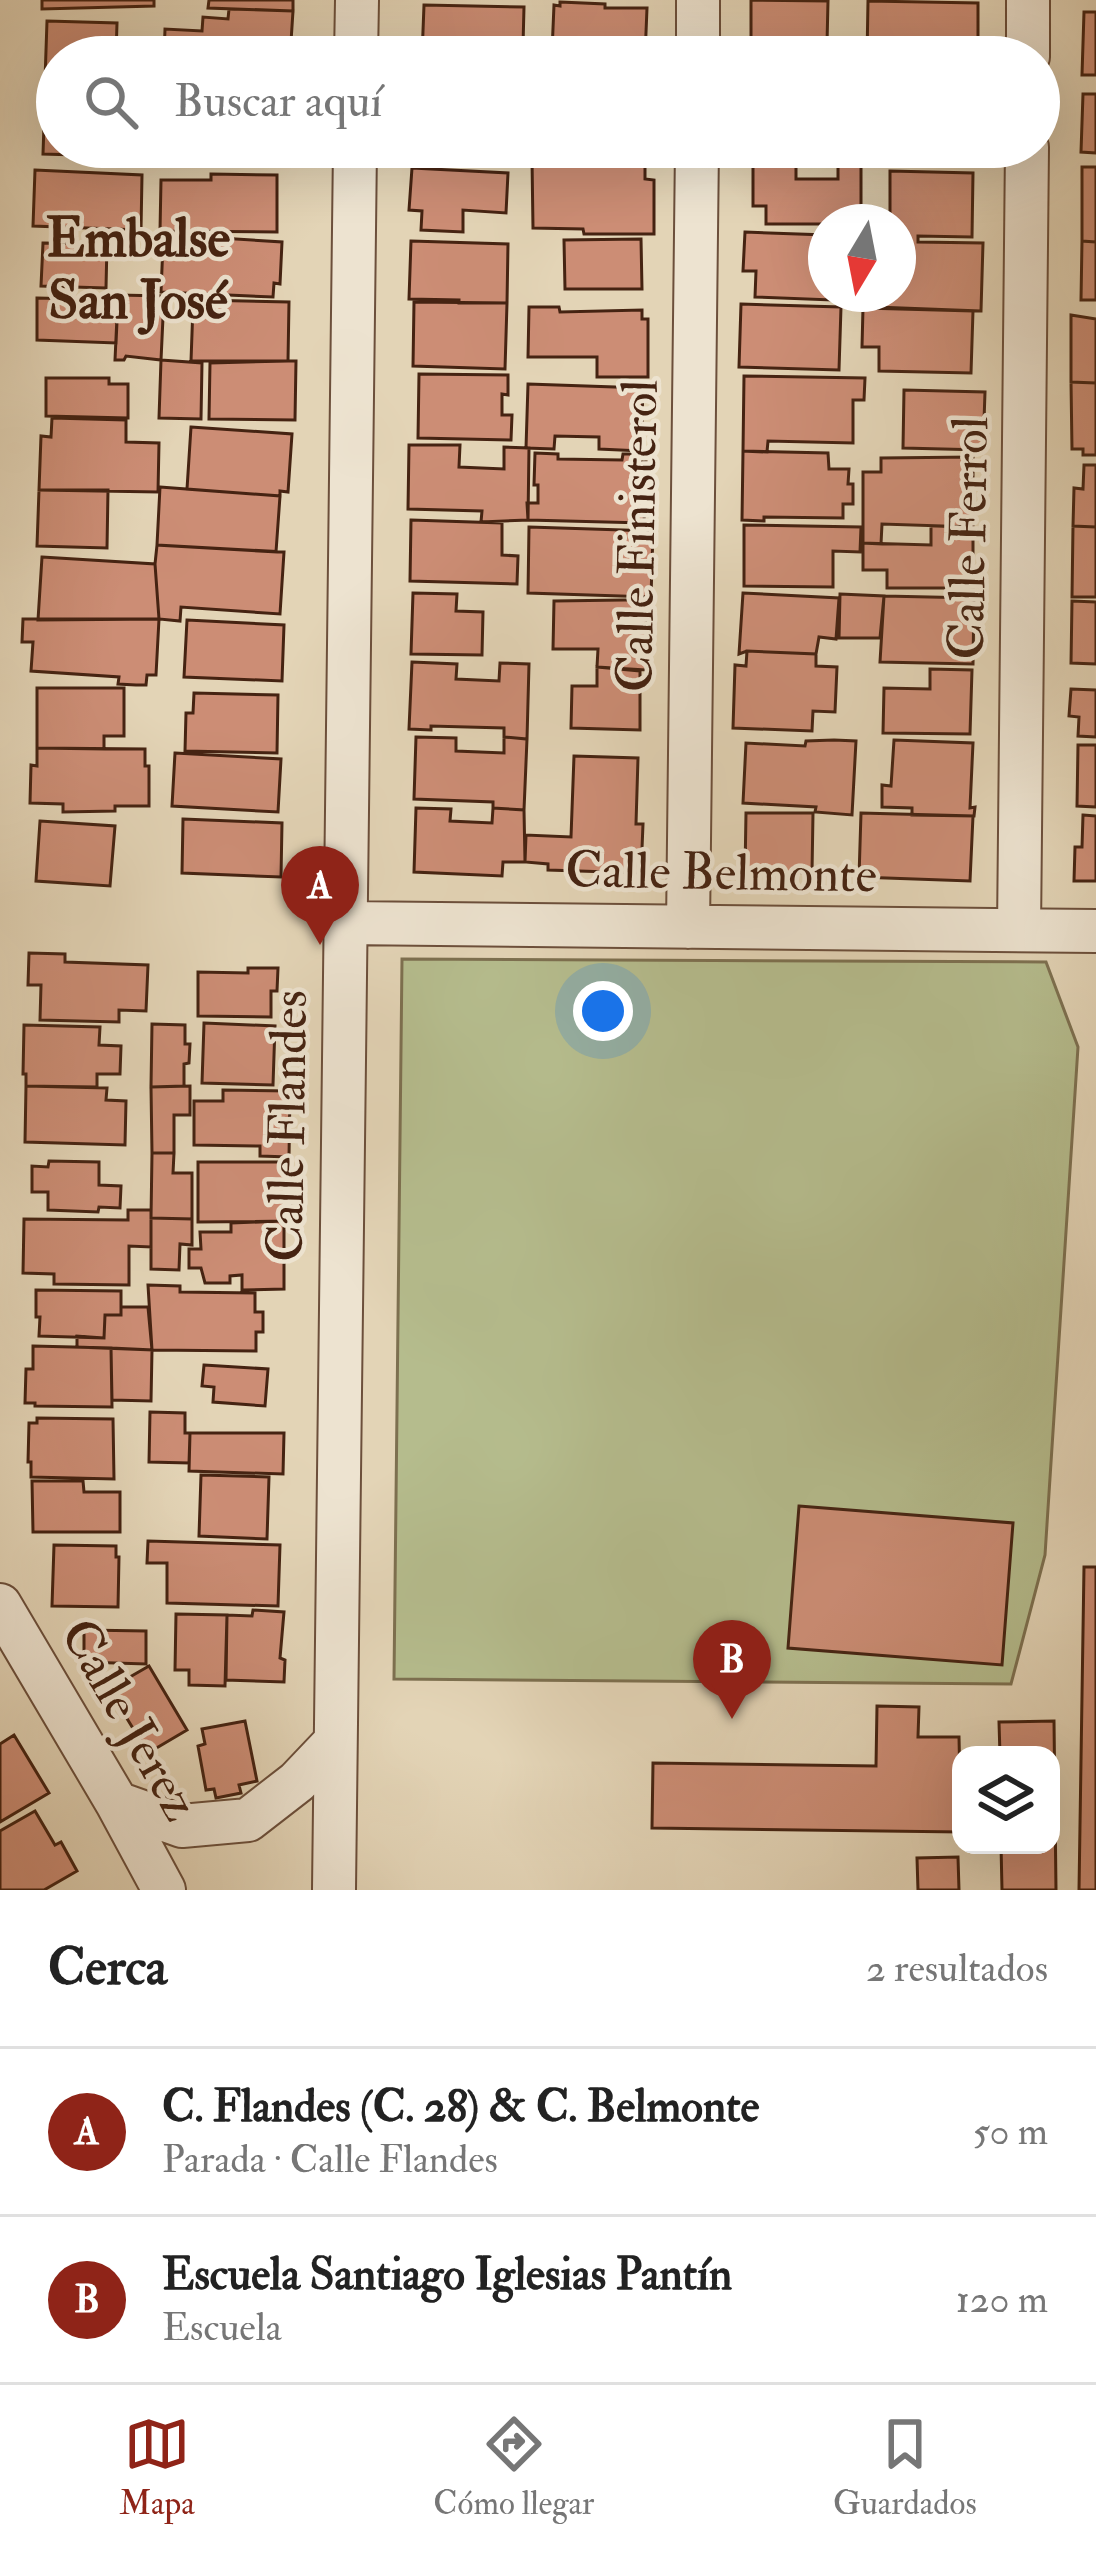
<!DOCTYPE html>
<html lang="es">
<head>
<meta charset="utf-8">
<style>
	:root { --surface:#fff; --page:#f2f2f2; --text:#222; --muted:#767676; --line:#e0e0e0; --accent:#8f2418 }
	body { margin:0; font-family:"IM FELL Double Pica",serif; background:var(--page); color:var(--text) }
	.controls { position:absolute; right:36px; bottom:36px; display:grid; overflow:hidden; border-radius:24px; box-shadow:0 12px 48px #0002 }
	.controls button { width:108px; height:108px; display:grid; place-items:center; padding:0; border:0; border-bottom:3px solid var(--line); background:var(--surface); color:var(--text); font:60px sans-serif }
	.compass { position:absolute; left:808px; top:204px; width:108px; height:108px; border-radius:50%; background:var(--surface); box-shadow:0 12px 48px #0002; rotate:190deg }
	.you { position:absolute; left:603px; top:1011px; width:42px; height:42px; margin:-30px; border:9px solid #fff; border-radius:50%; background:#1a73e8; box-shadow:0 0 0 18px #1a73e833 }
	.badge { display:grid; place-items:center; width:78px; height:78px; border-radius:50%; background:var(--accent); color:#fff; font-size:39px; font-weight:700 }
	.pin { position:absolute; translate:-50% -99px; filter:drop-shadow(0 3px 6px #0008) }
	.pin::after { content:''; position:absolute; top:63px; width:42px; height:36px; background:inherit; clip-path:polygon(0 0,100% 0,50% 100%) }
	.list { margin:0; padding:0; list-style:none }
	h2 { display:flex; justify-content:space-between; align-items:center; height:156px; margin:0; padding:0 48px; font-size:51px }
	h2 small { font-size:39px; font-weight:400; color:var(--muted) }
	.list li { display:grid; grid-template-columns:78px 1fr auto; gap:36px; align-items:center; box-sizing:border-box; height:168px; padding:0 48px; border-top:3px solid var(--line) }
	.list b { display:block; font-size:45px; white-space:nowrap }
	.list p { margin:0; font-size:39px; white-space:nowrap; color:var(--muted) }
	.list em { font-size:39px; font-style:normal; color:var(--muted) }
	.icon { flex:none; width:66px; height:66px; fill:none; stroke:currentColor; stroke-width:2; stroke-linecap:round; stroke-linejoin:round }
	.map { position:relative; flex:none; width:1096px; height:1890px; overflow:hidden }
	.search { position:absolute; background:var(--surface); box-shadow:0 12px 48px #0002; left:36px; right:36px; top:36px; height:132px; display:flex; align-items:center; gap:30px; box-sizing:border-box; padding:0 42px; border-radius:66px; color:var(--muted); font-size:45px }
	.sheet { height:492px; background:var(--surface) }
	nav { display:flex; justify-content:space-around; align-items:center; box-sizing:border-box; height:168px; border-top:3px solid var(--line); background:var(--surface); font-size:33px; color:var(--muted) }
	nav a { display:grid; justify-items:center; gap:6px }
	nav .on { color:var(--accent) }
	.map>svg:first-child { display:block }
	.green { fill:#b5bc8d; stroke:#7d7050; stroke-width:3 }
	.building { fill:#cc8d75; stroke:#452312; stroke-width:3 }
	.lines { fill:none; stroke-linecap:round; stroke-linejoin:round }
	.street-casing { stroke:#6c4f3b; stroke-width:46 }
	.street { stroke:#ede3d0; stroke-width:42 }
	.labels { text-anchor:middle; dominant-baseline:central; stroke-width:9; stroke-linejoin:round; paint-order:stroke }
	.street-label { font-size:51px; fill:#452312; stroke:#ede3d0 }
	.neighbourhood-label { font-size:54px; font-weight:bold; fill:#452312; stroke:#ede3d0 }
</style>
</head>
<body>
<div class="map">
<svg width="1096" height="1890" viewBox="0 0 1096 1890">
	<rect width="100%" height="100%" fill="#e3d4b6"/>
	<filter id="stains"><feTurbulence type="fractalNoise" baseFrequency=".00167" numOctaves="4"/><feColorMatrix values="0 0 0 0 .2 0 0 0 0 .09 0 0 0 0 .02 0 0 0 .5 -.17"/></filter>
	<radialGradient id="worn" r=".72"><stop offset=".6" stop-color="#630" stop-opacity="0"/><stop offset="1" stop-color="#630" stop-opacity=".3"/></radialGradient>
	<path class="green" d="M402 959 1046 962 1078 1047 1045 1555 1011 1684 394 1679Z"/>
	<path class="building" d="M42 0H154V6L42 9Z
		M209 0H293V11L208 8Z
		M751 0 828 1 827 44H841V57H751Z
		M868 1 978 3V57H867Z
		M560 2 605 4V8H647L645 57 552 52 554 5 560 6Z
		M424 5 524 7 523 46 535 47V57H422Z
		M229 9 293 11 290 57H164L165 29 202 31 203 17 228 19Z
		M1084 12H1096V75H1082Z
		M47 21 117 23 116 55 159 57H57V80H45Z
		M1083 94H1096V153L1081 152Z
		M45 95H57V147H111V156L43 154Z
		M162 147H284V165L162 162Z
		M414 147H534V150L438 148 437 154 414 153Z
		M534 147H646L645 162 544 159 545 150H534Z
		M747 147H838V155L755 153V151H747Z
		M875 147H973V165L874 163Z
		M532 159 645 162V179L654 180V234H584L583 229 533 228Z
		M796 161V179H838V164H861V215L836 216V222L826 224H766V206H753V162Z
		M1082 167H1096V242L1082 241Z
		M412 168 508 173 506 213 463 210V232L421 230 422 211 409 210Z
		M35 170 142 175 141 230 33 226Z
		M890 171 973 173 972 237 918 236V242L983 243 981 311 849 306V294H898V222H876V214L890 215Z
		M211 174 277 175V232L160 231 161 180H211Z
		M745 232 826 235V294H832V300L755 297 756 271H743Z
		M204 237 282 242 280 284 274 283 273 297 161 292 163 244 204 246Z
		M641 239 642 289H565L564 240Z
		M411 241 508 244 507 303H459V300L409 299Z
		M1082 241 1096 242V300H1081Z
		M43 243 107 244 106 288 41 286Z
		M118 295 164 296 161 360 126 356 124 360H115Z
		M37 298 118 300 116 343 37 340Z
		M199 300 289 302 288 361H191L193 306H198Z
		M414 302 507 303 505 369 413 366Z
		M741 304 841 307 839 370 739 367Z
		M529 307H559L560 312 642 310V319H648V377H597V357H528Z
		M863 308 973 311 971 373 879 371V347H862Z
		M1071 315 1096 319V383L1071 382Z
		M161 360 202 363 201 419 159 418Z
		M288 361H296L295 420 209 419 210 363Z
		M419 374 508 375V395L502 394V415H512L511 440 418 438Z
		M744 376 865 378 864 400H853V443L768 441 767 452 743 451Z
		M46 378H109V384H128V418L46 416Z
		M1071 382 1096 383V455H1083V449H1072Z
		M528 384 643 388 641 451 599 449V437L555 436 554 449 526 448Z
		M904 390 985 392 983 450 903 448Z
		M52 418 126 420V442L159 443 158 492 39 490 41 436 51 437Z
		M191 427 292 434 288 492 280 491V496L187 489Z
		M409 445H460L459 467 504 469V447L529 448 528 520 481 522 482 511 408 509Z
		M743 451 828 453 829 469H849L848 484H853V504H843V518L764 517V521L742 520Z
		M535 453 558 454V459L622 460 623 454H635V462H646L644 523 528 520 527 503H538V485H534Z
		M973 457V527L882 524 881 544 863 543V472H881V458Z
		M1084 465H1096V527L1073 526 1074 488 1083 489Z
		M160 487 280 496 276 552 157 545Z
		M39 490H108L107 548 37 546Z
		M411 520 502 523V555L518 556 517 584 410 581Z
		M744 525 861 527 860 552 833 551V587L744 586Z
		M931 526 973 527V588H887V570H863V543L931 545Z
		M1073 526 1096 527V597H1072Z
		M529 527 653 531 651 597 528 593Z
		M157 545 284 552 280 614 181 607 180 621 159 619 155 564Z
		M42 557 155 564 159 619 38 620Z
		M413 593 457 594 456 611 483 612 482 655 411 654Z
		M743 593 839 598 836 639 819 637 816 654 747 651 739 654Z
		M840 594 884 596 880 638H839Z
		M884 596 974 598 973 664 880 662Z
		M624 600H633V605L647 606 646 670 597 667 598 649H553L554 601Z
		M1072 601 1096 602V664L1071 663Z
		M23 619H159L156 675H147L146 685H136L118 684 119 677 31 671 33 642H22Z
		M187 620 284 625 282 681 184 677Z
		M747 651 816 654V666L837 667 835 712 813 711 812 731 733 728 735 665 746 666Z
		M412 662 457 664 456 679 499 681 500 663 529 664 527 739 504 737V728L431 726V730L409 729Z
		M597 667 640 671V730L571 728 572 686H597Z
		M930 669 972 670 970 734 883 733 884 688 930 689Z
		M37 688H124V736H104V749L37 748Z
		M1071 689 1096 690V737L1078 736 1079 717 1069 716Z
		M194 693 278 695 277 753 185 751 186 713H193Z
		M416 737 456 738V751L504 753V737L527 739 524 810 493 808V802L414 799Z
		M834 740 856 741 852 815 815 812 816 807 743 803 746 743 805 746 806 741Z
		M894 740 973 743 970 808 975 807 974 816 912 815V808L882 807V785L891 786Z
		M1078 745H1096V807L1077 806Z
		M37 748 145 749V766H149V806H115V811L63 812V804L30 803 31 765 37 766Z
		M175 753 281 759 278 812 172 806Z
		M574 756 638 758 636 824H643L641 873 548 870V864L525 862 526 835 571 837Z
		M416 808 451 809 450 821 492 823 493 808 524 810 525 862H503L502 876 414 872Z
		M746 813H813L812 873 745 872Z
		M861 813 973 816 970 881 859 877Z
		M1083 815 1096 816V881H1074L1075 847H1082Z
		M183 819 282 823 281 877 182 873Z
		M40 821 115 826 110 886 36 881Z
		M29 953 65 954V962L148 965 146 1011 119 1010V1022L40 1020 41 985H28Z
		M248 968H278L277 991H271V1017L198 1016V972L248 973Z
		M204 1023 275 1026 273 1085 202 1083Z
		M152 1024 185 1025V1044H190L189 1063 184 1064V1086L151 1087Z
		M24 1025 100 1027 99 1045 121 1046 120 1074H97V1087L26 1086V1074H23Z
		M26 1086 107 1088 106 1100 126 1101 125 1145 25 1142Z
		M190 1086V1115H174V1153H152L151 1087Z
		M223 1090 290 1091 289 1157 260 1156V1146L194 1145V1101H223Z
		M152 1153H174L173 1173H192V1219L151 1218Z
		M49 1161 99 1162V1185L121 1186 120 1208 99 1207 98 1212 48 1210V1192H32V1166L48 1167Z
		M198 1162H290L291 1221 198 1222Z
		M128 1210H151V1247L129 1246V1285L54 1284V1274L23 1273 24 1219 128 1220Z
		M151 1218 192 1219V1245L180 1244 179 1270 151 1269Z
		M284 1221V1289L242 1290V1275L230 1276V1283H205L201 1268H189V1249H201L200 1232H231V1223Z
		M148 1285 180 1286V1292L255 1293V1312H263V1332H256V1351L152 1350Z
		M36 1290 121 1291V1315H105L104 1338 39 1336 40 1317H36Z
		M121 1307H148L152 1350 77 1347V1336L104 1338 105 1315H121Z
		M33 1346 111 1348 112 1407 35 1406V1403H25L26 1369H33Z
		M111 1348 152 1350 151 1401 112 1400Z
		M204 1365 268 1369 265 1406 213 1402 214 1387 202 1386Z
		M150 1412 185 1413V1433H190L189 1463 149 1462Z
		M37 1418 113 1419 114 1479 31 1477V1462H28L29 1423H37Z
		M190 1433H284L283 1474 189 1471Z
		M201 1475 269 1477 267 1539 199 1536Z
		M32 1481H83L84 1492H120V1532H33Z
		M799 1506 1013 1523 1002 1665 788 1648Z
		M148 1541 280 1545 278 1606 167 1603V1563H147Z
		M54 1545 116 1546V1557H119L118 1607 52 1606Z
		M1084 1567H1096V1890H1079Z
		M253 1610 284 1612 280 1658 285 1660 284 1682 226 1680 227 1615 252 1616Z
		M176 1614 227 1615 225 1686 189 1685V1670H175Z
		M84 1630 146 1631V1664L84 1662Z
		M149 1666 187 1730 148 1753 109 1689Z
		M877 1706 919 1707 918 1737H959L961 1832 652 1828 653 1763 876 1766Z
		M245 1721 257 1781 239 1785 241 1793 216 1798 214 1789 206 1790 198 1746 205 1744 202 1729Z
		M1054 1721 1056 1890H1002L1001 1845H1051V1755H1000L999 1722Z
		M14 1735 49 1793 0 1822V1744Z
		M35 1811 55 1845 61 1842 77 1871 44 1890H0V1831Z
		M958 1857 959 1890H918L917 1858Z"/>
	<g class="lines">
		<g class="street-casing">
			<path id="street" d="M356 57 357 0
				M698 57V0
				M1028 57V0
				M345 923 1096 931
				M688 927 697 147
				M1019 930 1027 147
				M0 1605 117 1803 164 1890
				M117 1803 182 1826 248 1820 297 1782 335 1742
				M334 1890 355 147"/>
		</g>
		<use href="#street" class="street"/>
	</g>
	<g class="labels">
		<g class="street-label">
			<text transform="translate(638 536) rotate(-89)">Calle Finisterol</text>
			<text transform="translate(969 538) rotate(-89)">Calle Ferrol</text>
			<text transform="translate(721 873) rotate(1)">Calle Belmonte</text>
			<text transform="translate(288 1126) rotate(-89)">Calle Flandes</text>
			<text transform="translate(129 1720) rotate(60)">Calle Jerez</text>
		</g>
		<g class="neighbourhood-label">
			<text x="138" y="239">Embalse<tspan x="138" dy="62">San José</tspan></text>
		</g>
	</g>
	<rect width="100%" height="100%" filter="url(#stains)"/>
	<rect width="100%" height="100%" fill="url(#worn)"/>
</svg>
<div class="controls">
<button><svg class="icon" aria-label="layers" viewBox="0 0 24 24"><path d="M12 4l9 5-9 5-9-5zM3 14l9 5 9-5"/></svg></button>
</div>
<svg class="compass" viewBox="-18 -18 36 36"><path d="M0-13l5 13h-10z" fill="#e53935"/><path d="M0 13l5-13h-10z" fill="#767676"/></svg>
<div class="you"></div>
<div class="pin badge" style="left:320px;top:945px">A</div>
<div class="pin badge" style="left:732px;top:1719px">B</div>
<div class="search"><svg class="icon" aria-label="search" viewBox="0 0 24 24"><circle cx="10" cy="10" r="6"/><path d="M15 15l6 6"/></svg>Buscar aquí</div>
</div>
<section class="sheet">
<h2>Cerca<small>2 resultados</small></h2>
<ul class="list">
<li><span class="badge">A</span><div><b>C. Flandes (C. 28) &amp; C. Belmonte</b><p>Parada · Calle Flandes</p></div><em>50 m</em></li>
<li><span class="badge">B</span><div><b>Escuela Santiago Iglesias Pantín</b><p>Escuela</p></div><em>120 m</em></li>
</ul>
</section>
<nav>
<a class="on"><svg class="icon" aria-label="map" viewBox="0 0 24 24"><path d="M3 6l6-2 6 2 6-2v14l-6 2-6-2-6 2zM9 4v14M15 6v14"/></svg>Mapa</a>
<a><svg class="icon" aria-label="directions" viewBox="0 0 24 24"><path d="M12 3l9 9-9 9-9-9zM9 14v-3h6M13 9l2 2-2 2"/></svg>Cómo llegar</a>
<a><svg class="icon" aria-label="saved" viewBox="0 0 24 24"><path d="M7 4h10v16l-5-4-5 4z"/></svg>Guardados</a>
</nav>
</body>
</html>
